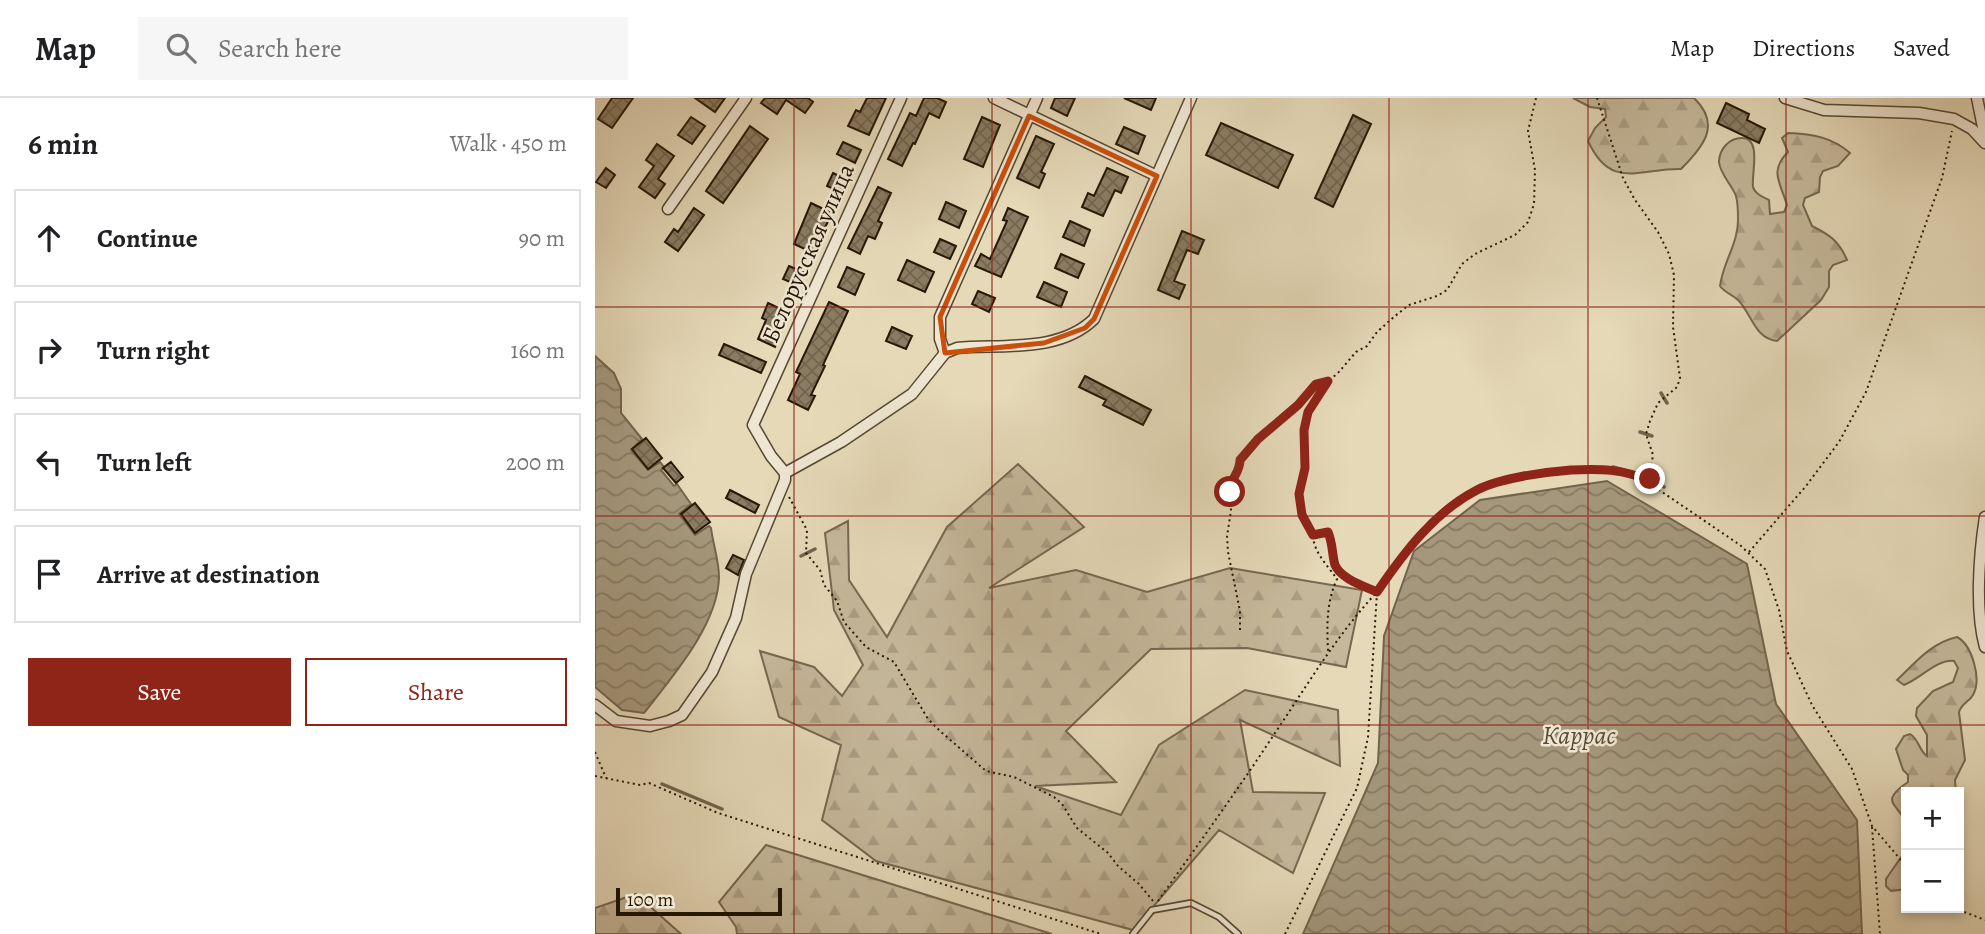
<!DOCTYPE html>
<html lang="en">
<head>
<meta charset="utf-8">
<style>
	:root { --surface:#fff; --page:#f6f6f6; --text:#202124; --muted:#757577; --line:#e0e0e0; --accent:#8f2418 }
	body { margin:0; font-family:Alegreya,serif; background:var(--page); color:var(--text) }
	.controls { position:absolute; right:21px; bottom:21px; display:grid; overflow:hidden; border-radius:0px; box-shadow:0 4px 10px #0003 }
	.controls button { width:63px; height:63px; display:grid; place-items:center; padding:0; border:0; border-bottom:2px solid var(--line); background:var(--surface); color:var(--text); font:35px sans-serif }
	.scale { position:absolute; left:21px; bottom:18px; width:166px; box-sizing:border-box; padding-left:7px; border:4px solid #271805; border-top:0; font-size:19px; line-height:24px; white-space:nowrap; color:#271805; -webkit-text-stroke:5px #eee6d1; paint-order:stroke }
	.stop { position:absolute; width:21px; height:21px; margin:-16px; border:5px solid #8f2418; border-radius:50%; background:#fff }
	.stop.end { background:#8f2418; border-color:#fff; box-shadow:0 2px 7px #0008 }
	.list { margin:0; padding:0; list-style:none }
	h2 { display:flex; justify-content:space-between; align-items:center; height:91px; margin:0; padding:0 28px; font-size:30px }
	h2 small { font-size:23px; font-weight:400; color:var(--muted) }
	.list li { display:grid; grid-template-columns:46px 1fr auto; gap:21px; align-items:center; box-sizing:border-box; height:98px; margin:0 14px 14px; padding:0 14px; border:2px solid var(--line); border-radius:0px }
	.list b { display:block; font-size:26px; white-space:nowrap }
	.list em { font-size:23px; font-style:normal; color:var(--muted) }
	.actions { display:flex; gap:14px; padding:21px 28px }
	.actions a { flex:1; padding:16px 0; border:2px solid var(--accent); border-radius:0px; text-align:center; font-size:24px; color:var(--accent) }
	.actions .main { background:var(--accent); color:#fff }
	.icon { flex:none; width:38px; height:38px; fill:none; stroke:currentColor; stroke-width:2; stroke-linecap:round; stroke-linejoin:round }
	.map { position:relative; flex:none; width:1390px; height:836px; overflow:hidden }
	header { display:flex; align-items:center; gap:42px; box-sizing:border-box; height:98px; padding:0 35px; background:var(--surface); border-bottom:2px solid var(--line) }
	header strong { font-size:33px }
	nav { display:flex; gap:38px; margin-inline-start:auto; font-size:24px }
	.search { width:490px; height:63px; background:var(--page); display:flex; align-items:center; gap:18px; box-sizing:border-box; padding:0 24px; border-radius:0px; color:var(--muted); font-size:26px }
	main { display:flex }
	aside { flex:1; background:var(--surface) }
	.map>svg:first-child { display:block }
	.forest { fill:url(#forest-firs); stroke:#766850; stroke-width:2 }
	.water { fill:url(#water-waves); stroke:#72644c; stroke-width:2 }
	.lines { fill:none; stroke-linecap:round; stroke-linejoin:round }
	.stream { stroke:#72644c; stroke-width:3.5 }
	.building { fill:url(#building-cross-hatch); stroke:#271805; stroke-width:2 }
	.service-casing { stroke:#564832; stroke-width:8 }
	.minor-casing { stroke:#564832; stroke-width:13 }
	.path { stroke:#271805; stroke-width:2; stroke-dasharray:2 3.5; stroke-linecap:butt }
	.service { stroke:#eee6d1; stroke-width:4.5 }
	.minor { stroke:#eee6d1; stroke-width:10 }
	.route { stroke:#8f2418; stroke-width:9 }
	.marked { fill:none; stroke:#cb4f0b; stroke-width:5; stroke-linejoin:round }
	.grid { fill:none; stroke:#8f2418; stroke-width:2; stroke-opacity:0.55 }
	.labels { text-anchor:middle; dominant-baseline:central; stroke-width:5; stroke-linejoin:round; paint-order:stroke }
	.street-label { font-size:24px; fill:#271805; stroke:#eee6d1 }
	.water-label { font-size:26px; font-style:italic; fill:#594b34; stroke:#eee6d1 }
</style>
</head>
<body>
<header>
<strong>Map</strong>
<div class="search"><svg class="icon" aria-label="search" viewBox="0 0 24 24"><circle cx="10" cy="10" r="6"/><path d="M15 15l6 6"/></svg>Search here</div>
<nav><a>Map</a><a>Directions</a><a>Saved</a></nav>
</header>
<main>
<aside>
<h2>6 min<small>Walk · 450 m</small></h2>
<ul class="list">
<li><svg class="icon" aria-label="ahead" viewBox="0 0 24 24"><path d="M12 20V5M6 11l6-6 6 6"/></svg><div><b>Continue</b></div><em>90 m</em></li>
<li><svg class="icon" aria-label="right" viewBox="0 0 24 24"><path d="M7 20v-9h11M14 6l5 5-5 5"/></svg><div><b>Turn right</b></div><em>160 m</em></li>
<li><svg class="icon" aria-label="left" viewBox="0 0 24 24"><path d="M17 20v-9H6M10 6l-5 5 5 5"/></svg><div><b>Turn left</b></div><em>200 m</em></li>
<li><svg class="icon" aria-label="arrive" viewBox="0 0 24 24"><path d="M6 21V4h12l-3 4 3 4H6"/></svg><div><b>Arrive at destination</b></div></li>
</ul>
<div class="actions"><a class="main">Save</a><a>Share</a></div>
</aside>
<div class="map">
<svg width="1390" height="836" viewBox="0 0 1390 836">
	<defs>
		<pattern id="forest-firs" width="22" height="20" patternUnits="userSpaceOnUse" patternTransform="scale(1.75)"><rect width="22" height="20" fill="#c5b89a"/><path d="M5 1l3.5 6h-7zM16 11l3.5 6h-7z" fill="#a99d83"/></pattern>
		<pattern id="water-waves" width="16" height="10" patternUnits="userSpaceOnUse" patternTransform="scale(1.75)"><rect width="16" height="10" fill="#a4977b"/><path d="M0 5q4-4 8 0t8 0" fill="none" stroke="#867a63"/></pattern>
		<pattern id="building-cross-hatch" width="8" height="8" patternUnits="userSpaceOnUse" patternTransform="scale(1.75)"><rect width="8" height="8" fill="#8a7c62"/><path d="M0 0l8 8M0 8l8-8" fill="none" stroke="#71654f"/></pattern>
	</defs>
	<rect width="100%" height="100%" fill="#e5d9b8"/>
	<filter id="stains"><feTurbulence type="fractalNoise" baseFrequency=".00286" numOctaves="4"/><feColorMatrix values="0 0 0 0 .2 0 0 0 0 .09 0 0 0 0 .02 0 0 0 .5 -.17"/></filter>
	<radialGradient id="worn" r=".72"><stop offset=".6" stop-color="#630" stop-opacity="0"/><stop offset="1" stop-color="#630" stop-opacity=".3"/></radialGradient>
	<path class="forest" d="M978 0H1099C1127 27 1108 49 1086 71 1044 70 1016 93 993 43L1000 30 1011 19 1010 11 995 9Z
		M1193 35C1217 36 1237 39 1255 55L1243 68 1228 73 1225 79 1224 94 1210 100 1208 107 1217 128C1235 137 1244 143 1252 162L1238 167 1234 173V189L1226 202 1182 243C1159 240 1157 216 1143 202 1137 196 1130 195 1125 188 1128 164 1144 144 1143 120 1143 113 1143 105 1141 98 1137 87 1125 76 1124 64 1124 51 1135 39 1148 40 1167 41 1156 78 1158 89 1160 96 1168 99 1174 102L1175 116 1189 114 1192 107C1185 84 1174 73 1193 54L1187 40Z
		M423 366 489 429 394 490 481 472 552 494 635 470 767 492 751 569 652 550 556 551 471 633 521 684 440 688 526 717 564 647 650 592 743 612 745 668 645 622 658 694 730 695 698 775 624 732 538 832 281 763 227 722 246 647 184 619 165 553 219 569 247 598 268 567 239 512 230 435 253 423 254 482 292 539 352 429Z
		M1362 539C1377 547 1387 581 1378 597 1374 604 1367 605 1364 614L1370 662 1360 682 1361 694H1311V731C1310 706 1279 707 1313 684V677L1308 672 1301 651 1309 638 1315 636C1324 641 1324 653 1332 658V637L1321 618 1322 610 1338 593 1358 584 1363 570 1359 563C1342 561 1325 581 1309 587L1302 582C1321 564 1336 545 1362 539Z
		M171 747 457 836H142L141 829 124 804Z
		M1311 752V791L1296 793 1291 788V781Z
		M41 796 86 836H0V810Z"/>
	<path class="water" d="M0 258 19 275 26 291V315L47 341 36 352 53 372 65 364 69 369 66 372 79 388 82 386 96 406 84 416 100 437 114 428 116 430C118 446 124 463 124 479 123 527 77 579 49 615L27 612 0 589Z
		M1012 383 1152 466 1181 606 1262 722 1267 836H708L783 665 789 538 819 453 885 402Z"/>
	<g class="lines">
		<path class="stream" d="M1066 295 1072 305
			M1045 334 1057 338
			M1018 369 1047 377 1069 389
			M206 458 220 451
			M67 686 127 711"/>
	</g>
	<path class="building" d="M17 0H38L17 30 3 21Z
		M100 0H130L120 14Z
		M170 0H213L218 4 210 15 191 2 182 16 166 5Z
		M272 0H291L274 37 253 28 261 12 265 14Z
		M329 0H342L351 4 344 20 334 15 320 46 318 45 307 68 293 61 315 15 321 18Z
		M460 0H480L472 18 456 10Z
		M529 0H561L556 12Z
		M1131 5 1154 16 1152 22 1170 31 1164 45 1122 25Z
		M758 17 776 26 738 109 720 100Z
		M96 19 110 28 97 46 83 37Z
		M387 19 405 27 388 69 369 61Z
		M626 25 698 57 683 90 611 57Z
		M155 28 173 41 128 105 111 93Z
		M529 29 550 38 543 56 521 46Z
		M441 38 459 46 446 74 450 76 444 90 422 80Z
		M248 44 266 52 260 65 242 56Z
		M62 46 79 58 63 81 70 86 60 100 44 89 59 68 51 62Z
		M11 70 20 77 11 90 1 84Z
		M512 70 533 79 526 95 520 92 508 118 487 109 493 95 499 98Z
		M238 75 254 83 248 95 232 88Z
		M283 89 296 95 283 123 287 125 280 141 273 138 265 156 253 150Z
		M351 104 371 113 364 130 344 121Z
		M216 105 237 115 218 155 199 146Z
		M99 110 109 117 83 153 70 144 79 131 83 134Z
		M413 110 433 119 406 179 380 168 386 156 395 161 412 123 408 122Z
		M475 123 495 132 489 148 468 139Z
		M587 133 609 142 603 156 592 152 579 183 590 187 584 201 563 192Z
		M345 141 361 148 355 161 339 154Z
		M466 156 489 166 483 180 460 170Z
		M312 162 339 174 330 194 303 182Z
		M194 168 208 174 202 187 188 181Z
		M252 169 269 176 260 197 243 189Z
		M449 184 472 194 466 209 442 199Z
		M383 193 400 200 394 214 377 206Z
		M234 204 253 213 228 267 230 268 216 297 220 298 213 312 193 302 205 276 201 274Z
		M173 205 192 214 183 233 186 235 180 249 163 241 171 222 167 220Z
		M297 229 317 238 311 251 291 243Z
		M129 246 171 264 166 275 124 257Z
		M490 278 556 312 548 327 508 307 511 302 484 289Z
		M51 340 67 360 53 371 37 351Z
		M76 364 88 379 81 385 68 370Z
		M135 392 164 407 160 415 131 400Z
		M100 405 115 424 100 435 86 416Z
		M138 457 149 462 143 477 131 470Z"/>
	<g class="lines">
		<g class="service-casing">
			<path id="service" d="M538 836 557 812 596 805 624 819 643 836"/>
		</g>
		<g class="minor-casing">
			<path id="minor" d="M399 0 562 78
				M1190 0 1229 12 1324 15 1359 21 1377 31 1390 45
				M1382 0 1390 39
				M73 111 151 0
				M350 255 345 241V219L442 0
				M190 375 246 344 317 296 350 255 362 250C407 246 464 255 499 221L596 0
				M1390 419C1384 457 1380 513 1390 549
				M0 607 21 623 55 628 74 623 87 617 117 574 141 520 151 476 190 382V375L176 358 158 327 306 0"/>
		</g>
		<path class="path" d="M1002 0 1028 80 1040 102 1063 134 1074 156 1079 177 1078 229 1085 280 1082 289 1063 305 1055 323 1051 336 1058 357 1054 383
			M194 399 212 432 211 455 225 472 229 487 242 503 249 524 271 549 299 564 333 621 345 633 391 673 419 679 459 699 467 706 482 730 513 755 523 768 544 786 558 803
			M718 438C719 455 733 468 742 481 731 505 732 528 733 553
			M1154 454 1211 388 1244 344 1271 294 1347 80 1357 33
			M645 532V513L633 454 632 438 636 413 635 383 645 370V362L663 341 703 307 721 286 733 283 743 275 761 254 772 248 782 234 800 218 814 207 842 198 852 192 867 166 880 156 920 137 933 124 939 106 940 72 933 33 941 0
			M0 654 11 680
			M0 678 45 687 54 685 123 715 506 836
			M1277 729 1285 836
			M563 803C601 749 640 696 676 641 710 591 740 539 782 494 769 488 746 481 740 467 737 457 738 446 733 434L718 437 707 417 704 396 710 370 709 332 713 314 732 284
			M1359 810 1390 822
			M690 836 762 690 773 639 782 494 808 456 832 431 866 402 884 391 962 373 1007 370 1048 381 1145 447 1170 471 1184 512 1192 553 1217 607 1257 671 1277 728 1311 768"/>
		<use href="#service" class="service"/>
		<use href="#minor" class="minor"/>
	</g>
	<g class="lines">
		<path class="route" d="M635 394C635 379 645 376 645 362L663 341 703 307 721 286 733 283 713 314 709 332 710 370 704 396 707 417 718 437 733 434C738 446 737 457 740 467 746 481 769 488 782 494 808 456 839 414 882 392 905 380 950 374 976 372 1002 371 1031 370 1054 384L1055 381"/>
	</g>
	<path class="marked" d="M434 18 562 78 499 221 490 230 449 245 350 255 345 219Z"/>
	<path class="grid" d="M199 0V836M397 0V836M596 0V836M794 0V836M993 0V836M1191 0V836M0 209H1390M0 418H1390M0 627H1390"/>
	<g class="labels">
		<g class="street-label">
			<text transform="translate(213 155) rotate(-66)">Белорусская улица</text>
		</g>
		<g class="water-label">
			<text x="984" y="637">Каррас</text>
		</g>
	</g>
	<rect width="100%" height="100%" filter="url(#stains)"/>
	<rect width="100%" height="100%" fill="url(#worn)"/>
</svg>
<div class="controls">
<button>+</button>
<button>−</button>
</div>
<div class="scale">100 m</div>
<div class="stop" style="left:635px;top:394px"></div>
<div class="stop end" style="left:1055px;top:381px"></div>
</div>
</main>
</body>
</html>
